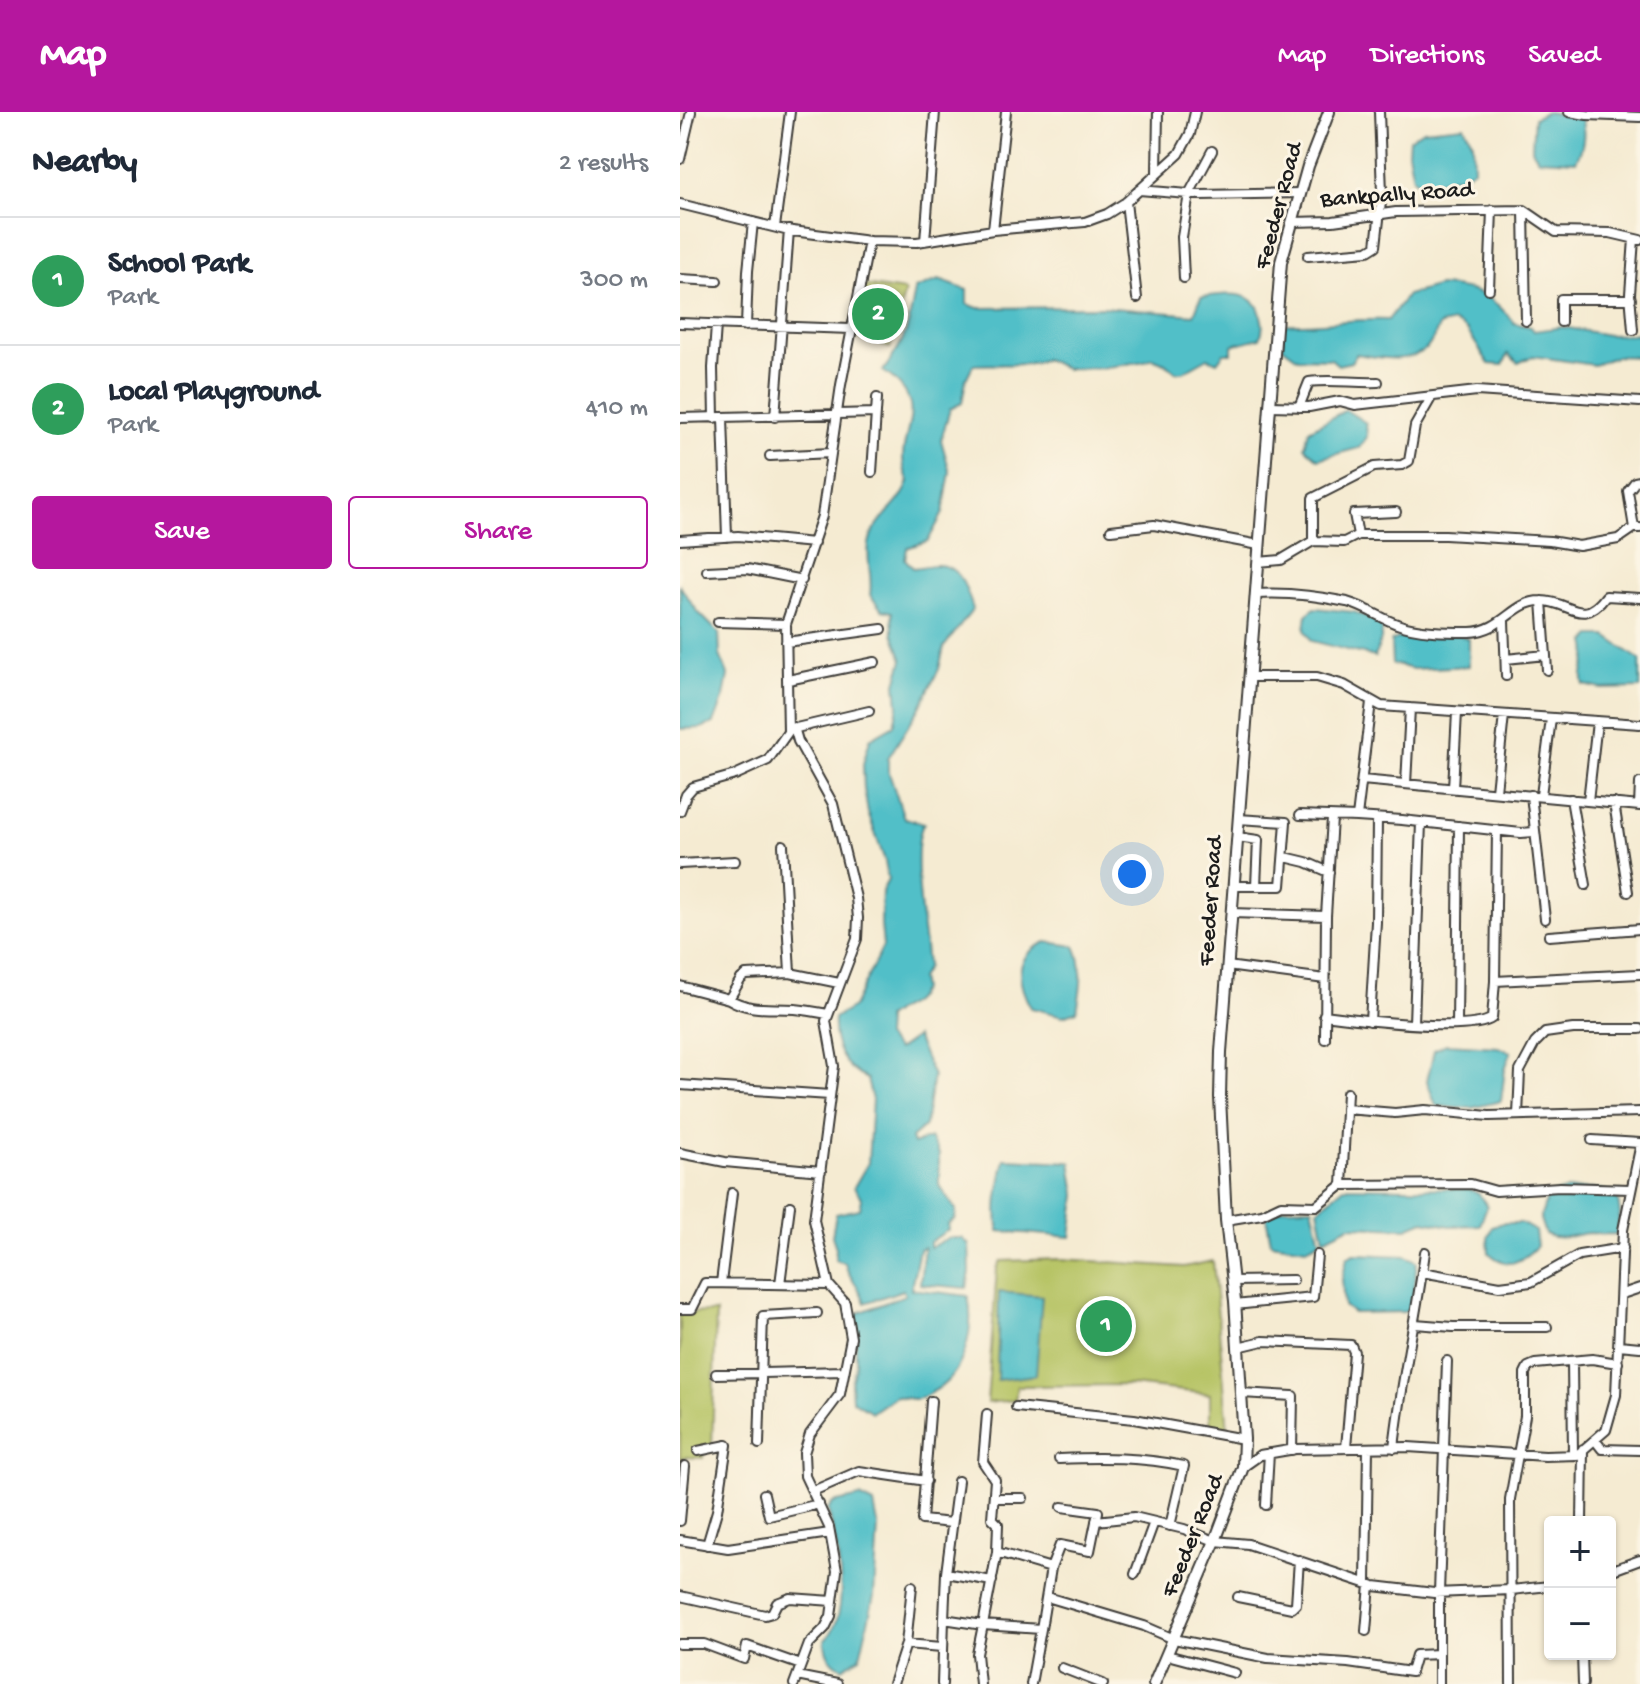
<!DOCTYPE html>
<html lang="en">
<head>
<meta charset="utf-8">
<style>
	:root { --surface:#fff; --page:#f6f6f7; --text:#1f2937; --muted:#747a83; --line:#e0e1e3; --accent:#b5179e }
	body { margin:0; font-family:"Gochi Hand",sans-serif; background:var(--page); color:var(--text) }
	.controls { position:absolute; right:24px; bottom:24px; display:grid; overflow:hidden; border-radius:8px; box-shadow:0 2px 6px #0004 }
	.controls button { width:72px; height:72px; display:grid; place-items:center; padding:0; border:0; border-bottom:2px solid var(--line); background:var(--surface); color:var(--text); font:40px sans-serif }
	.you { position:absolute; left:452px; top:762px; width:28px; height:28px; margin:-20px; border:6px solid #fff; border-radius:50%; background:#1a73e8; box-shadow:0 0 0 12px #1a73e833 }
	.badge { display:grid; place-items:center; width:52px; height:52px; border-radius:50%; background:var(--accent); color:#fff; font-size:26px; font-weight:700 }
	.pin { position:absolute; translate:-50% -50%; border:4px solid #fff; box-shadow:0 2px 8px #0006 }
	.list { margin:0; padding:0; list-style:none }
	h2 { display:flex; justify-content:space-between; align-items:center; height:104px; margin:0; padding:0 32px; font-size:34px }
	h2 small { font-size:26px; font-weight:400; color:var(--muted) }
	.list li { display:grid; grid-template-columns:52px 1fr auto; gap:24px; align-items:center; box-sizing:border-box; height:128px; padding:0 32px; border-top:2px solid var(--line) }
	.list b { display:block; font-size:30px; white-space:nowrap }
	.list p { margin:0; font-size:26px; white-space:nowrap; color:var(--muted) }
	.list em { font-size:26px; font-style:normal; color:var(--muted) }
	.actions { display:flex; gap:16px; padding:24px 32px }
	.actions a { flex:1; padding:18px 0; border:2px solid var(--accent); border-radius:8px; text-align:center; font-size:28px; color:var(--accent) }
	.actions .main { background:var(--accent); color:#fff }
	.map { position:relative; flex:none; width:960px; height:1572px; overflow:hidden }
	header { display:flex; align-items:center; gap:48px; box-sizing:border-box; height:112px; padding:0 40px; background:var(--accent); color:#fff }
	header strong { font-size:38px }
	nav { display:flex; gap:44px; margin-inline-start:auto; font-size:28px }
	main { display:flex }
	aside { flex:1; background:var(--surface) }
	.map>svg:first-child { display:block }
	.green { fill:#b7c466; stroke:#6a7041; stroke-width:2 }
	.water { fill:#51bfc8; stroke:#366e72; stroke-width:2 }
	.lines { fill:none; stroke-linecap:round; stroke-linejoin:round }
	.minor-casing { stroke:#3d3b37; stroke-width:12 }
	.tertiary-casing { stroke:#3d3b37; stroke-width:14 }
	.minor { stroke:#fff; stroke-width:8 }
	.tertiary { stroke:#fff; stroke-width:10 }
	.labels { text-anchor:middle; dominant-baseline:central; stroke-width:6; stroke-linejoin:round; paint-order:stroke }
	.street-label { font-size:24px; fill:#1c1c1c; stroke:#fcf5e5 }
</style>
</head>
<body>
<header>
<strong>Map</strong>
<nav><a>Map</a><a>Directions</a><a>Saved</a></nav>
</header>
<main>
<aside>
<h2>Nearby<small>2 results</small></h2>
<ul class="list">
<li><span class="badge" style="background:#2e9e5b">1</span><div><b>School Park</b><p>Park</p></div><em>300 m</em></li>
<li><span class="badge" style="background:#2e9e5b">2</span><div><b>Local Playground</b><p>Park</p></div><em>410 m</em></li>
</ul>
<div class="actions"><a class="main">Save</a><a>Share</a></div>
</aside>
<div class="map">
<svg width="960" height="1572" viewBox="0 0 960 1572">
	<rect width="100%" height="100%" fill="#fcf5e5"/>
	<filter id="ink" filterUnits="userSpaceOnUse"><feTurbulence type="fractalNoise" baseFrequency=".0125" numOctaves="2"/><feDisplacementMap in="SourceGraphic" scale="16" xChannelSelector="R" yChannelSelector="G"/><feConvolveMatrix kernelMatrix="1 2 1 2 8 2 1 2 1" color-interpolation-filters="sRGB"/></filter>
	<filter id="wash" filterUnits="userSpaceOnUse"><feTurbulence type="fractalNoise" baseFrequency=".006" numOctaves="4" result="noise"/><feDisplacementMap in="SourceGraphic" scale="32" xChannelSelector="R" yChannelSelector="G"/><feGaussianBlur stdDeviation="1.8" result="paint"/><feColorMatrix in="noise" values="0 0 0 0 0 0 0 0 0 0 0 0 0 0 0 0 0 1.4 0 .05"/><feComposite in="paint" operator="in"/></filter>
	<g filter="url(#wash)">
		<rect width="100%" height="100%" fill="#f5ebd2"/>
		<path class="green" d="M183 173 225 179 210 236 173 225Z
			M381 1147 504 1155 533 1149 548 1318 530 1313V1282L451 1273 337 1274 335 1288 307 1291 317 1156 321 1149Z
			M36 1200 32 1335 24 1338 23 1346 3 1345 0 1352V1201Z"/>
		<path class="water" d="M866 0 901 6C906 20 903 36 896 49L858 47 852 37 854 6Z
			M784 14 793 31 794 57 784 63 741 72 733 66 728 40 729 27 743 18Z
			M259 168 287 178V192L298 196 422 195 514 203 521 185C540 182 574 177 580 200 583 211 584 216 580 226L552 233V241H544L537 250 528 246 503 260H496L485 251 472 246 465 249 422 256 386 257 365 247C348 256 313 251 293 253L286 267 282 291 270 297 261 328 270 360 263 401 248 429 227 436 225 447 233 456C242 456 252 452 259 453 282 455 287 480 293 497L264 535 259 557 239 597 208 646V658L224 706 244 711C229 734 245 824 247 855L240 866 242 878C232 895 221 894 206 906L205 925 217 938 236 925 253 964 245 1014 231 1026 233 1032 250 1026 259 1042V1073L276 1098 275 1107 268 1112 269 1117 250 1130V1135L269 1126H282L289 1133 290 1160 287 1176 240 1172 244 1135 239 1137 231 1177 288 1184C295 1217 285 1264 252 1280 247 1283 241 1287 235 1287 229 1287 221 1285 215 1284L192 1300 172 1288 171 1271 176 1252V1202L225 1183 223 1178 185 1191C180 1173 168 1167 165 1151L155 1148 156 1136 152 1124 156 1102 180 1097 182 1087 174 1075 188 1051 192 988 187 967C163 957 152 932 154 906L173 895 203 834 201 813 202 779 208 768 205 749 188 701 184 677 183 652 190 627 214 613 218 594 216 571 223 548 213 521 212 500 202 498 190 483C193 466 186 448 189 432 193 407 223 393 229 369 206 327 261 297 203 259 226 228 229 215 235 177Z
			M759 174C795 176 812 182 834 211L851 215 854 219 883 215 928 223 960 222V245L937 244 914 253 853 244 838 251 828 242 823 253 809 252 787 218 774 210 760 213C756 220 752 231 747 236 728 253 698 245 676 242L671 250 658 253 651 247 618 246 603 235V212C637 214 673 206 708 208L727 183Z
			M666 298 686 311 687 325 679 336 638 347 625 335 629 318Z
			M0 474 18 500 39 521 40 543 48 563 44 585 34 611 21 616 0 617Z
			M635 496 674 500 703 511 701 527 695 545 632 529 625 518 627 502Z
			M729 522 779 523 789 527V554L733 557 712 552 711 529Z
			M912 524H926L960 548V576L922 577 904 573C899 557 912 548 906 530Z
			M366 830 395 834C405 855 401 877 397 899L383 904 351 896C336 869 333 844 366 830Z
			M766 932 818 935 831 940 825 957 821 989 792 996 756 994 747 969 754 938Z
			M325 1047 391 1050 396 1083 391 1125 319 1119C314 1094 320 1071 325 1047Z
			M664 1075 789 1077 799 1082 807 1094 800 1113 770 1114 744 1109 727 1116 670 1114 644 1127 638 1097Z
			M917 1077 937 1081 940 1102 936 1122C926 1123 919 1121 910 1121 892 1122 882 1130 865 1122L860 1107 868 1082 886 1078Z
			M632 1095 640 1129 627 1136 591 1131 586 1103 604 1096Z
			M822 1111H841L855 1119 857 1134C840 1151 828 1158 809 1141L808 1125 812 1115Z
			M674 1142 726 1144 737 1149 732 1194 725 1200 673 1201 664 1194 662 1167 667 1146Z
			M319 1180 362 1184 356 1263 317 1268Z
			M180 1385 194 1392 198 1413 194 1484 180 1545 162 1556C150 1549 145 1542 145 1528 173 1502 157 1432 148 1398L153 1391Z"/>
	</g>
	<g filter="url(#ink)">
		<g class="lines">
			<g class="minor-casing">
				<path id="minor" d="M889 0 907 3 960 5
					M0 47 11 0
					M477 61 478 0
					M459 78 521 83 620 81
					M446 90 457 186
					M0 92 105 118 189 129 237 130 313 118 405 110 427 102 446 90 499 42 510 22 515 0
					M844 98 846 209
					M612 110 653 109 716 100 844 98 876 120 930 121 960 128
					M95 115 110 0
					M313 118 326 0
					M245 129 255 0
					M628 144 688 139 696 134 702 81 699 0
					M504 166 502 125 509 82 532 39
					M0 167 37 169
					M809 177 812 98
					M881 210V187H951
					M0 211 171 217
					M66 214 68 159 73 110
					M953 218 950 182 954 127
					M590 294 629 295 660 289 675 293 797 279 960 290
					M619 295 629 270C651 267 675 271 698 270
					M95 305 109 118
					M0 306 196 301
					M34 306 33 256 36 213
					M43 306 47 425
					M90 344 151 341
					M192 360 197 286
					M960 369 955 370 948 379 954 416H960
					M431 418 474 413 579 433
					M678 423 674 402 716 400
					M0 428 58 424 134 431
					M633 429V386L694 355 722 353 729 349 735 314 751 286
					M578 450 601 448 633 429 664 430 678 423H765L870 429 899 434 938 427 954 416
					M27 459 67 457 122 468
					M576 482C605 480 638 484 667 490 686 495 700 506 717 512 737 520 768 520 790 520 823 519 833 489 861 489 889 488 902 517 926 484L960 486
					M862 489 867 558
					M824 509 826 564
					M38 510 106 512
					M106 530 202 517
					M826 547 866 543
					M569 565H637L664 573 701 594 960 612
					M108 568 195 550
					M114 615 118 629 153 692 176 786 178 806 177 827 146 909 154 954 134 1108 149 1173 165 1191 171 1226 160 1282 130 1322 124 1341 125 1364 149 1415 157 1459 151 1504 145 1516 129 1532 114 1572
					M112 617 189 599
					M682 668 960 694
					M726 672 730 596
					M773 676 777 600
					M816 679 824 603
					M851 683 865 807
					M861 683 871 607
					M891 687 906 773
					M908 689 917 610
					M934 691 948 780
					M959 694 960 671
					M0 699 6 683 13 675 55 663 88 648 108 620 106 512 142 404 161 273 189 129
					M620 703 677 705 691 590
					M677 705 722 708 841 721 854 720
					M557 725 578 728 576 774
					M103 733 110 861
					M605 745 626 750 649 760
					M0 752 55 749
					M554 774H601L606 710 558 707
					M551 801 646 804
					M869 824 960 817
					M547 854 645 867
					M815 869 960 862
					M0 874 49 887 61 867 66 863 110 861 159 871
					M49 887C71 900 90 895 115 897 126 898 137 900 148 902
					M644 903C674 907 791 922 812 906L815 869 817 718
					M690 909 696 810 697 707
					M734 911 741 710
					M777 913 779 714
					M645 927 646 804 652 706
					M0 973 150 983
					M666 997 715 1001 745 998 809 1004 960 1000
					M838 1003 840 959 855 931 865 921 893 917H960
					M912 1028 960 1031
					M0 1041 45 1050 141 1059
					M662 1073 791 1072 816 1079 880 1075 951 1077
					M546 1108 582 1102 601 1093 636 1094 662 1073 667 981
					M742 1160 820 1174 851 1170 899 1143 943 1136
					M553 1169 613 1168
					M41 1171 52 1081
					M100 1172 110 1094
					M942 1182 960 1176
					M555 1193 633 1185 637 1143
					M0 1197H12L25 1171 149 1173
					M735 1212 773 1215H867
					M939 1233 960 1235
					M558 1235 583 1229 671 1233 674 1240 666 1336
					M892 1249 893 1343
					M36 1262 164 1259
					M561 1281 613 1284 612 1338
					M251 1289 242 1408 272 1411
					M336 1295 454 1307 564 1327
					M915 1328 922 1337 960 1338
					M79 1332 83 1204 137 1201
					M714 1336C721 1270 736 1206 745 1140
					M18 1339 47 1333 37 1399 27 1433
					M379 1347C422 1345 462 1345 504 1354L490 1414
					M563 1355 580 1343 615 1337 728 1335 865 1344 897 1343 926 1318 936 1283 943 1118 960 1036
					M278 1369 266 1461 312 1469
					M133 1379 179 1359 246 1369
					M84 1382 89 1404 139 1392
					M314 1386H343
					M586 1393 589 1341
					M0 1409 5 1354
					M416 1409 454 1405 504 1417 535 1429 568 1432 694 1474 754 1481 831 1478 870 1474
					M902 1410 903 1337
					M0 1428 48 1436 150 1421
					M317 1440 371 1456
					M930 1459 960 1448
					M455 1462 474 1410
					M686 1471 688 1336
					M0 1484 85 1503 92 1501 97 1491 110 1486 153 1489
					M367 1485 464 1514 494 1527 588 1546 668 1551 731 1560 736 1543 759 1542
					M558 1485 612 1496 616 1492 619 1448
					M264 1507 266 1461
					M686 1519 690 1473
					M0 1532H24L64 1547 67 1534 121 1553
					M226 1532 262 1535
					M902 1542 903 1572
					M487 1543 555 1561
					M382 1556 423 1572
					M117 1564 157 1572
					M213 1572 226 1532 232 1474
					M262 1572 264 1507 303 1513 317 1440 318 1412 312 1406 315 1368 303 1350 307 1302
					M300 1572 297 1542 303 1513 361 1517 371 1456 380 1433 410 1439 418 1400 382 1395
					M351 1572 361 1517
					M759 1572V1481L767 1249
					M831 1572 830 1387 845 1304V1261L848 1255 855 1252 912 1247 938 1251"/>
			</g>
			<g class="tertiary-casing">
				<path id="tertiary" d="M474 1572 535 1429 563 1355 564 1327 555 1189 546 1108 540 985 541 940 601 150 628 54 649 0"/>
			</g>
			<use href="#minor" class="minor"/>
			<use href="#tertiary" class="tertiary"/>
		</g>
	</g>
	<g class="labels">
		<g class="street-label">
			<text transform="translate(717 84) rotate(-4)">Bankpally Road</text>
			<text transform="translate(600 94) rotate(-75)">Feeder Road</text>
			<text transform="translate(532 789) rotate(-86)">Feeder Road</text>
			<text transform="translate(514 1424) rotate(-68)">Feeder Road</text>
		</g>
	</g>
</svg>
<div class="controls">
<button>+</button>
<button>−</button>
</div>
<div class="you"></div>
<div class="pin badge" style="left:426px;top:1214px;background:#2e9e5b">1</div>
<div class="pin badge" style="left:198px;top:202px;background:#2e9e5b">2</div>
</div>
</main>
</body>
</html>
